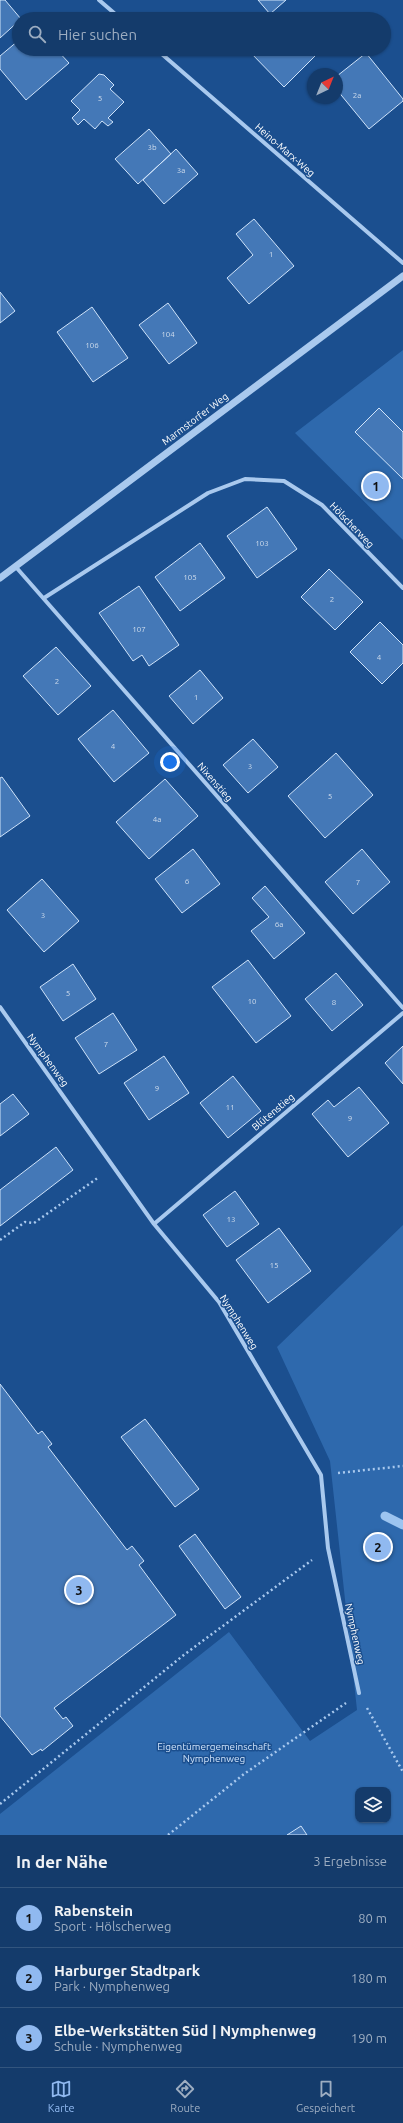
<!DOCTYPE html>
<html lang="de">
<head>
<meta charset="utf-8">
<style>
	:root { --surface:#143b6b; --page:#214673; --text:#f1f3f6; --muted:#9dadc1; --line:#33557e; --accent:#90b9f0 }
	body { margin:0; font-family:Ubuntu,sans-serif; background:var(--page); color:var(--text) }
	.controls { position:absolute; right:12px; bottom:12px; display:grid; overflow:hidden; border-radius:8px; box-shadow:0 1px 3px #0004 }
	.controls button { width:36px; height:36px; display:grid; place-items:center; padding:0; border:0; border-bottom:1px solid var(--line); background:var(--surface); color:var(--text); font:20px sans-serif }
	.compass { position:absolute; left:307px; top:68px; width:36px; height:36px; border-radius:50%; background:var(--surface); box-shadow:0 1px 3px #0004; rotate:43deg }
	.you { position:absolute; left:170px; top:762px; width:14px; height:14px; margin:-10px; border:3px solid #fff; border-radius:50%; background:#1a73e8; box-shadow:0 0 0 6px #1a73e833 }
	.badge { display:grid; place-items:center; width:26px; height:26px; border-radius:50%; background:var(--accent); color:#111; font-size:13px; font-weight:700 }
	.pin { position:absolute; translate:-50% -50%; border:2px solid #fff; box-shadow:0 1px 4px #0006 }
	.list { margin:0; padding:0; list-style:none }
	h2 { display:flex; justify-content:space-between; align-items:center; height:52px; margin:0; padding:0 16px; font-size:17px }
	h2 small { font-size:13px; font-weight:400; color:var(--muted) }
	.list li { display:grid; grid-template-columns:26px 1fr auto; gap:12px; align-items:center; box-sizing:border-box; height:60px; padding:0 16px; border-top:1px solid var(--line) }
	.list b { display:block; font-size:15px; white-space:nowrap }
	.list p { margin:0; font-size:13px; white-space:nowrap; color:var(--muted) }
	.list em { font-size:13px; font-style:normal; color:var(--muted) }
	.icon { flex:none; width:22px; height:22px; fill:none; stroke:currentColor; stroke-width:2; stroke-linecap:round; stroke-linejoin:round }
	.map { position:relative; flex:none; width:403px; height:1835px; overflow:hidden }
	.search { position:absolute; background:var(--surface); box-shadow:0 1px 3px #0004; left:12px; right:12px; top:12px; height:44px; display:flex; align-items:center; gap:10px; box-sizing:border-box; padding:0 14px; border-radius:22px; color:var(--muted); font-size:15px }
	.sheet { height:232px; background:var(--surface) }
	nav { display:flex; justify-content:space-around; align-items:center; box-sizing:border-box; height:56px; border-top:1px solid var(--line); background:var(--surface); font-size:11px; color:var(--muted) }
	nav a { display:grid; justify-items:center; gap:2px }
	nav .on { color:var(--accent) }
	.map>svg:first-child { display:block }
	.green { fill:#2e69ad; fill-rule:evenodd }
	.lines { fill:none; stroke-linecap:round; stroke-linejoin:round }
	.stream { stroke:#9cc4f0; stroke-width:9 }
	.building { fill:#4478b7; stroke:#cfe3fa }
	.path { stroke:#a9c9ee; stroke-width:2.5; stroke-dasharray:2 3; stroke-linecap:butt }
	.minor { stroke:#a9c9ee; stroke-width:4 }
	.tertiary { stroke:#a9c9ee; stroke-width:7 }
	.labels { text-anchor:middle; dominant-baseline:central; stroke-width:3; stroke-linejoin:round; paint-order:stroke }
	.number-label { font-size:8px; fill:#d0dded }
	.street-label { font-size:10px; fill:#fff; stroke:#1b4f8f }
	.park-label { font-size:10px; fill:#cfe3fa; stroke:#1b4f8f }
</style>
</head>
<body>
<div class="map">
<svg width="403" height="1835" viewBox="0 0 403 1835">
	<rect width="100%" height="100%" fill="#1b4f8f"/>
	<path class="green" d="M403 350V540L295 433Z
		M403 1225V1835H0V1814L229 1632 310 1741 357 1710 330 1461 277 1347ZM358 1790H388V1820H358Z"/>
	<g class="lines">
		<path class="stream" d="M385 1516 403 1525"/>
	</g>
	<path class="building" d="M0 0H5L21 19 0 38Z
		M258 0H286L270 14Z
		M19 40V49H56L69 63 26 100 0 69V56Z
		M251 49H310L316 55 284 87 249 51Z
		M366 53 403 99V101L369 129 337 90V76Z
		M99 74 104 75 114 85 110 89 124 102 108 118 113 122 108 126 102 121 95 129 84 119 78 125 72 118 80 110 71 101Z
		M149 129 171 154 138 184 115 159Z
		M176 149 198 174 164 204 143 180Z
		M254 219 294 266 249 304 227 278 253 255 236 234Z
		M0 292 15 311 0 323Z
		M168 303 197 343 169 364 139 325Z
		M92 307 128 358 93 382 57 332Z
		M379 408 403 432V479L355 432Z
		M267 507 297 549 257 578 227 536Z
		M200 543 225 578 180 611 155 577Z
		M329 569 363 602 335 630 301 597Z
		M139 586 179 645 149 666 142 655 133 661 99 613Z
		M380 622 403 645V663L382 684 350 652Z
		M56 647 91 686 58 715 23 676Z
		M200 670 223 698 193 724 169 696Z
		M113 710 149 753 114 782 78 739Z
		M253 739 278 767 248 793 223 765Z
		M336 753 373 795 325 838 288 796Z
		M2 777 30 816 0 837V778Z
		M165 779 198 816 149 859 116 822Z
		M193 849 220 884 182 913 155 879Z
		M362 849 390 882 353 914 325 882Z
		M42 879 79 921 44 952 7 910Z
		M265 886 305 933 274 959 251 931 269 917 252 898Z
		M248 960 291 1016 256 1043 212 987Z
		M73 964 96 999 63 1021 40 987Z
		M336 973 363 1005 332 1031 305 999Z
		M113 1013 137 1050 99 1074 75 1038Z
		M403 1046V1084L385 1063Z
		M164 1056 189 1093 149 1120 124 1083Z
		M233 1076 261 1111 228 1138 200 1103Z
		M359 1087 389 1123 348 1157 312 1114 328 1100 334 1107Z
		M13 1094 29 1114 0 1136V1104Z
		M56 1147 73 1170 0 1226V1190Z
		M235 1191 259 1224 227 1247 203 1215Z
		M279 1228 311 1271 268 1303 236 1260Z
		M0 1384 38 1434 42 1431 52 1444 48 1447 127 1550 132 1546 144 1561 139 1565 176 1615 54 1708 63 1719 66 1717 73 1726 42 1751 41 1749 32 1755 0 1716Z
		M145 1419 199 1489 175 1507 121 1437Z
		M195 1534 241 1597 225 1609 179 1546Z
		M301 1826 307 1835H287Z"/>
	<g class="lines">
		<path class="path" d="M0 1240 25 1222 34 1223 99 1177
			M338 1473 403 1466
			M367 1708 403 1772
			M0 1804 185 1654 312 1560
			M168 1835 244 1774 346 1703"/>
		<path class="minor" d="M99 0 121 19
			M156 49 403 263
			M15 566 403 1008
			M44 598 208 493 245 479 284 481 322 505 403 588
			M0 1007 154 1224 219 1302 321 1475 328 1548 359 1693
			M154 1224 403 1013"/>
		<path class="tertiary" d="M0 578 403 276"/>
	</g>
	<g class="labels">
		<g class="number-label">
			<text x="357" y="95">2a</text>
			<text x="100" y="98">5</text>
			<text x="152" y="147">3b</text>
			<text x="181" y="170">3a</text>
			<text x="271" y="254">1</text>
			<text x="168" y="334">104</text>
			<text x="92" y="345">106</text>
			<text x="262" y="543">103</text>
			<text x="190" y="577">105</text>
			<text x="332" y="599">2</text>
			<text x="139" y="629">107</text>
			<text x="379" y="657">4</text>
			<text x="57" y="681">2</text>
			<text x="196" y="697">1</text>
			<text x="113" y="746">4</text>
			<text x="250" y="766">3</text>
			<text x="330" y="796">5</text>
			<text x="157" y="819">4a</text>
			<text x="187" y="881">6</text>
			<text x="358" y="882">7</text>
			<text x="43" y="915">3</text>
			<text x="279" y="924">6a</text>
			<text x="68" y="993">5</text>
			<text x="252" y="1001">10</text>
			<text x="334" y="1002">8</text>
			<text x="106" y="1044">7</text>
			<text x="157" y="1088">9</text>
			<text x="230" y="1107">11</text>
			<text x="350" y="1118">9</text>
			<text x="231" y="1219">13</text>
			<text x="274" y="1265">15</text>
		</g>
		<g class="street-label">
			<text transform="translate(285 150) rotate(41)">Heino-Marx-Weg</text>
			<text transform="translate(195 419) rotate(-37)">Marmstorfer Weg</text>
			<text transform="translate(352 525) rotate(46)">Hölscherweg</text>
			<text transform="translate(215 782) rotate(49)">Nixenstieg</text>
			<text transform="translate(48 1060) rotate(54)">Nymphenweg</text>
			<text transform="translate(273 1112) rotate(-40)">Blütenstieg</text>
			<text transform="translate(239 1322) rotate(58)">Nymphenweg</text>
			<text transform="translate(355 1634) rotate(78)">Nymphenweg</text>
		</g>
		<g class="park-label">
			<text x="214" y="1746">Eigentümergemeinschaft<tspan x="214" dy="12">Nymphenweg</tspan></text>
		</g>
	</g>
</svg>
<div class="controls">
<button><svg class="icon" aria-label="layers" viewBox="0 0 24 24"><path d="M12 4l9 5-9 5-9-5zM3 14l9 5 9-5"/></svg></button>
</div>
<svg class="compass" viewBox="-18 -18 36 36"><path d="M0-13l5 13h-10z" fill="#e53935"/><path d="M0 13l5-13h-10z" fill="#9dadc1"/></svg>
<div class="you"></div>
<div class="pin badge" style="left:376px;top:486px">1</div>
<div class="pin badge" style="left:378px;top:1547px">2</div>
<div class="pin badge" style="left:79px;top:1590px">3</div>
<div class="search"><svg class="icon" aria-label="search" viewBox="0 0 24 24"><circle cx="10" cy="10" r="6"/><path d="M15 15l6 6"/></svg>Hier suchen</div>
</div>
<section class="sheet">
<h2>In der Nähe<small>3 Ergebnisse</small></h2>
<ul class="list">
<li><span class="badge">1</span><div><b>Rabenstein</b><p>Sport · Hölscherweg</p></div><em>80 m</em></li>
<li><span class="badge">2</span><div><b>Harburger Stadtpark</b><p>Park · Nymphenweg</p></div><em>180 m</em></li>
<li><span class="badge">3</span><div><b>Elbe-Werkstätten Süd | Nymphenweg</b><p>Schule · Nymphenweg</p></div><em>190 m</em></li>
</ul>
</section>
<nav>
<a class="on"><svg class="icon" aria-label="map" viewBox="0 0 24 24"><path d="M3 6l6-2 6 2 6-2v14l-6 2-6-2-6 2zM9 4v14M15 6v14"/></svg>Karte</a>
<a><svg class="icon" aria-label="directions" viewBox="0 0 24 24"><path d="M12 3l9 9-9 9-9-9zM9 14v-3h6M13 9l2 2-2 2"/></svg>Route</a>
<a><svg class="icon" aria-label="saved" viewBox="0 0 24 24"><path d="M7 4h10v16l-5-4-5 4z"/></svg>Gespeichert</a>
</nav>
</body>
</html>
